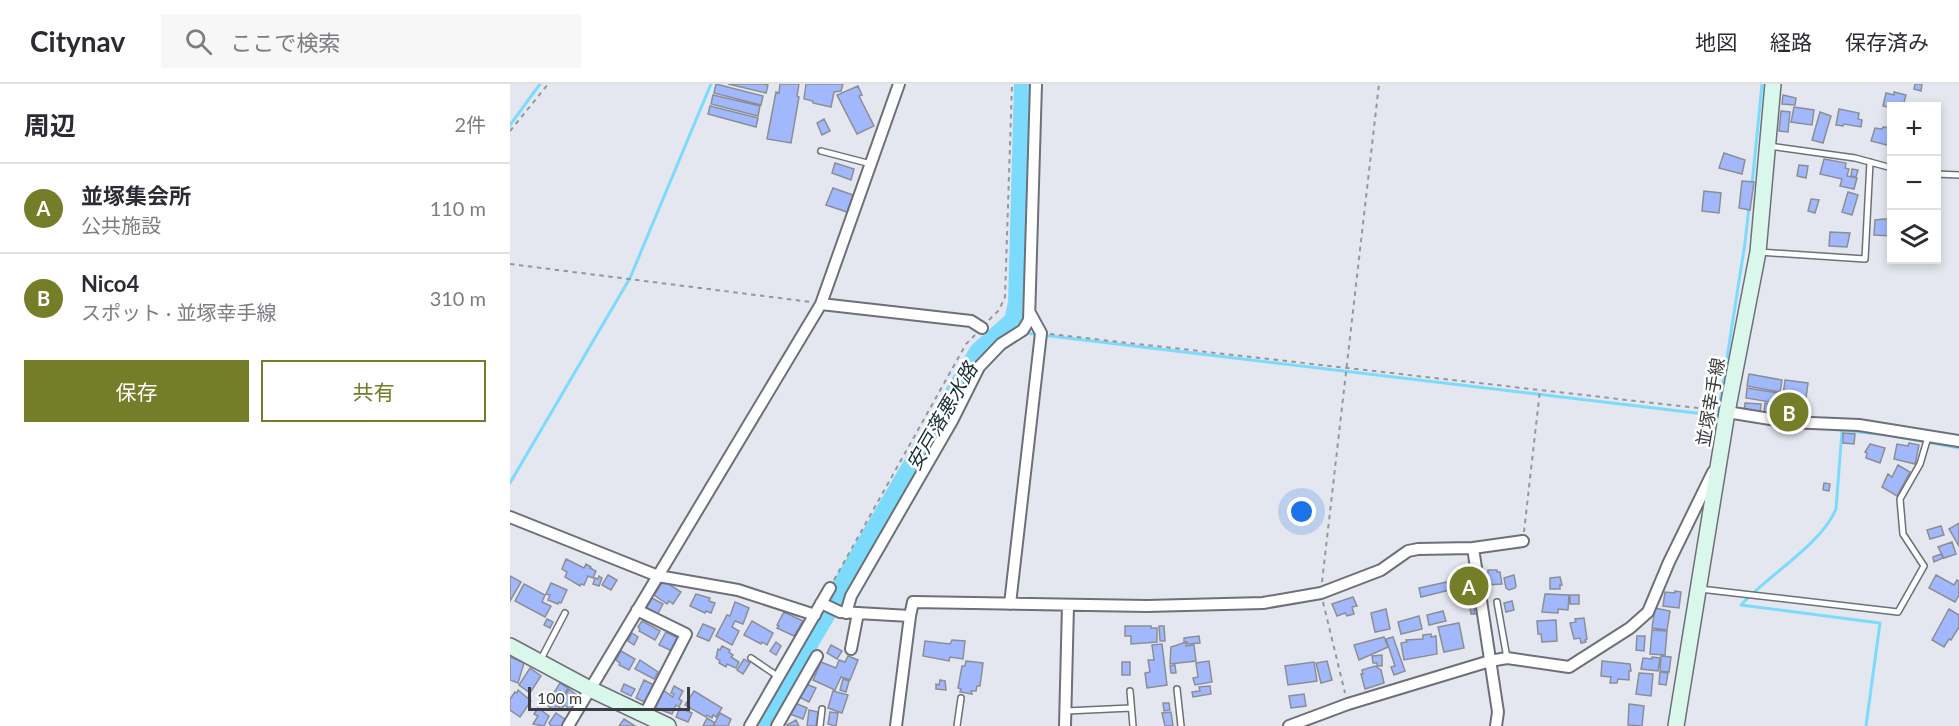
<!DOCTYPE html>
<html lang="ja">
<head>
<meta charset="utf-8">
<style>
	:root { --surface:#fff; --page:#f7f7f7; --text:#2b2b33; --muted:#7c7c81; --line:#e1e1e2; --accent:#747d28 }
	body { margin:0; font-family:Lato,"Noto Sans JP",sans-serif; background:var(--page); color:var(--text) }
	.controls { position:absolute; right:18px; top:18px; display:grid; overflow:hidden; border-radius:0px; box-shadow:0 3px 9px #0003 }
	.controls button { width:54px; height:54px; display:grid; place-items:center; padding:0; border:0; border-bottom:2px solid var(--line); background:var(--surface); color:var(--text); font:30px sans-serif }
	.scale { position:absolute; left:18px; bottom:15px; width:162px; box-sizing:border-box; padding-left:6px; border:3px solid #3b3c3f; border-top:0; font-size:16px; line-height:21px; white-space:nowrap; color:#3b3c3f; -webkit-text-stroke:4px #fff; paint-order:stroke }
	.you { position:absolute; left:792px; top:428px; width:21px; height:21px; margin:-15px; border:4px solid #fff; border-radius:50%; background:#1a73e8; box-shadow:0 0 0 9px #1a73e833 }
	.badge { display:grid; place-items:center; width:39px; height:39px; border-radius:50%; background:var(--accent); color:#fff; font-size:20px; font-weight:700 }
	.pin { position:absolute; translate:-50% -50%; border:3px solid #fff; box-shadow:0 2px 6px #0006 }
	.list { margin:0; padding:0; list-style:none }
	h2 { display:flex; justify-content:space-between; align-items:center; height:78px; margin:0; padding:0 24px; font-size:26px }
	h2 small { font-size:20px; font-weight:400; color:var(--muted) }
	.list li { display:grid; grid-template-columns:39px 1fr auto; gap:18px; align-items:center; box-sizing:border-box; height:90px; padding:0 24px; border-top:2px solid var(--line) }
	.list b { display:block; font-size:22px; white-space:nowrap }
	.list p { margin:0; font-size:20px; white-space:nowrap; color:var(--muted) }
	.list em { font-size:20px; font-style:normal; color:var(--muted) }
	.actions { display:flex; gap:12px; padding:18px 24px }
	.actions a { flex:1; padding:14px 0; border:2px solid var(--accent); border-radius:0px; text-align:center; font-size:21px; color:var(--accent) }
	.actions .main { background:var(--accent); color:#fff }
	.icon { flex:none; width:33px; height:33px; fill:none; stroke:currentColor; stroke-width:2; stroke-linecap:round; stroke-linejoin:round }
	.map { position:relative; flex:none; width:1449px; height:642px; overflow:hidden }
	header { display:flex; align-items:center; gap:36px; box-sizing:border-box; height:84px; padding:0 30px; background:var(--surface); border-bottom:2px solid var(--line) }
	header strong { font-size:28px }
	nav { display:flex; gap:33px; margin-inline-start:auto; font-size:21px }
	.search { width:420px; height:54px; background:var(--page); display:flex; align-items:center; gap:15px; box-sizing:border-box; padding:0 21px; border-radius:0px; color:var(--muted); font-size:22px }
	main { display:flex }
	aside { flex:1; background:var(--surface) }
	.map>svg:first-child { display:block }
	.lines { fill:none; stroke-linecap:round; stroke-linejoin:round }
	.stream { stroke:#7cdbfc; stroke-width:3 }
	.river { stroke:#7cdbfc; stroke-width:20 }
	.building { fill:#a1b8fd; stroke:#8c8e96; stroke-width:1.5 }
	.lane-casing { stroke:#6e7077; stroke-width:8 }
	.street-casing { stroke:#6e7077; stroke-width:14 }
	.secondary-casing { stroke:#6e7077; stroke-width:18 }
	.path { stroke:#95979d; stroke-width:2; stroke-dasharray:4.5 4.5; stroke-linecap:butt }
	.lane { stroke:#fff; stroke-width:5 }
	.street { stroke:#fff; stroke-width:10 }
	.secondary { stroke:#daf7eb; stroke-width:15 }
	.labels { text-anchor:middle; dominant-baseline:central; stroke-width:5; stroke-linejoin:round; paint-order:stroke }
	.street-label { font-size:18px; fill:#3b3c3f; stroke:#fff }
	.water-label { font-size:20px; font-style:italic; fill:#192f37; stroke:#fff }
</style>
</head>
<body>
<header>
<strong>Citynav</strong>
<div class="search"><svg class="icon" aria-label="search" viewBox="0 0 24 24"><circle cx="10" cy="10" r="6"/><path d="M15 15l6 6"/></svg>ここで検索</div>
<nav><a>地図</a><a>経路</a><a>保存済み</a></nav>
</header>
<main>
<aside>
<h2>周辺<small>2件</small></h2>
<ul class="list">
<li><span class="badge">A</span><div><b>並塚集会所</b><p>公共施設</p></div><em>110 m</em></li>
<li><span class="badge">B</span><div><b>Nico4</b><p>スポット · 並塚幸手線</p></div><em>310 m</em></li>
</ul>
<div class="actions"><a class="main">保存</a><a>共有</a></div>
</aside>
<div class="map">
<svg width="1449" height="642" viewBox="0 0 1449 642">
	<rect width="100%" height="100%" fill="#e4e7ef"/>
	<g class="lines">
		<path class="stream" d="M0 41 30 0
			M1242 101 1252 0
			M492 246 505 248
			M515 249 1211 332
			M1208 331 1235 159 1239 123
			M1310 344 1378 351 1449 364
			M1332 347 1326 425C1311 461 1258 491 1231 521L1370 539 1356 642
			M0 399 120 194 201 0"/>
		<path class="river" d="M250 642 469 268 504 237 508 219 514 0"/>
	</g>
	<path class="building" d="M206 0 253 12 251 21 204 9Z
		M218 0H253L258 1 256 9Z
		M270 0H289L287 12 289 13 281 59 257 55 266 8 269 9Z
		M296 0H333L331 7 324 8 321 23 303 19V17L294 15Z
		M1405 0H1412L1411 7 1404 5Z
		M348 2 352 11 349 12 364 42 347 50 327 11Z
		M1384 8 1396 11 1393 22 1382 24 1373 22 1376 9 1384 11Z
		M203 11 250 22 248 32 201 20Z
		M1273 11 1286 14 1285 21 1272 20Z
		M200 22 248 34 246 43 198 30Z
		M1284 23 1304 26 1302 41 1281 38Z
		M1329 25 1349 29 1348 35 1352 36 1351 43 1334 40 1333 42 1326 41Z
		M1271 27 1280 28 1278 48 1269 47Z
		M1310 28 1321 32 1313 59 1302 56Z
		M314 35 320 47 312 51 307 39Z
		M1373 43 1382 44 1381 62 1361 57 1365 44 1372 45Z
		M1214 69 1235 76 1232 90 1209 84Z
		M1314 75 1336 79 1335 84 1339 85 1337 92 1347 94 1344 105 1330 102 1332 95 1310 90Z
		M325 79 344 85 341 96 322 89Z
		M1289 81 1298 82 1296 94 1287 92Z
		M1342 85 1348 86 1346 93 1341 92Z
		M1232 97 1244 98 1240 126 1229 124Z
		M323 104 343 111 337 128 316 121Z
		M1194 107 1211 109 1209 129 1192 127Z
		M1338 108 1348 111 1342 131 1332 128Z
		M1301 115 1309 116 1305 129 1298 127Z
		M1374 135H1382V152L1364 151 1365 136Z
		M1320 148 1340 149 1337 163 1319 162Z
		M1239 290 1272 296 1270 308 1237 302Z
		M1275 296 1298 299 1296 314 1289 313V315L1273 312Z
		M1237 304 1268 309 1266 319 1236 314Z
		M1235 319 1251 320 1250 329 1234 328Z
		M1255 319 1270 322 1268 331 1254 329Z
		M1271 322 1288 324 1287 334 1270 331Z
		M1333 349 1345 350 1344 360 1333 359Z
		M1399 359 1409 361 1405 380 1384 375 1387 360 1398 362Z
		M1360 360 1375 364 1370 379 1356 374 1357 369 1355 368Z
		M1388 381 1400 388 1387 412 1372 403 1378 390 1382 393Z
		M1314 399 1320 400 1319 407 1313 406Z
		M1449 439V462L1439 445Z
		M1431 442 1434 451 1420 455 1417 446Z
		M1442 458 1446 470 1434 474 1428 463Z
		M1431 470 1433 474 1424 478 1423 473Z
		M56 475 74 484 76 480 81 483 80 484 86 487 83 494 78 492 74 501 71 500 70 502 55 493 57 488 52 485Z
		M960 483 966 512 959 514 958 511 956 512 952 490 954 489 953 484Z
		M978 486H987V488H990L992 500 977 501 976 489H978Z
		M98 491 107 496 101 506 92 501Z
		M1004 491 1006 502 1005 504 999 506 996 504 994 494Z
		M1426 491 1444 501 1447 496 1449 497V511L1445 518 1419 504Z
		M0 492 11 498 0 517Z
		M89 492 92 494 89 502 83 500 85 494 88 495Z
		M1050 493 1052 501H1050V505H1040V494Z
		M154 496 162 499 160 501 171 508 163 520 159 517 157 520 144 511Z
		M946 496 948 504 911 513 909 504Z
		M41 499 57 506 51 519 49 518 48 520 38 516 40 511 36 510Z
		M14 500 35 511 32 518 41 522 35 533 5 517Z
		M1165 507 1171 508 1169 524 1153 522 1155 508 1165 509Z
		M186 510 200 514 199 517 205 519 201 529 196 527 195 529 180 522Z
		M1035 510 1059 511 1058 526 1048 525V529L1032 528Z
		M1060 511H1069V520H1060Z
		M843 513 847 522 842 523 844 530 837 532 835 529 827 532 822 520Z
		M142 514 153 520 147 531 136 525Z
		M967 516 968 525H964L965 530H961L959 517Z
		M1002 517 1004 526 996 528 994 519Z
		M225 518 239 524 233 540 225 537 222 543 229 547 222 561 206 552 217 531 220 532Z
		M1145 524 1160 527 1157 546 1142 544Z
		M876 525 880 545 865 548 861 529Z
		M1439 525 1449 531V543L1441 556 1439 555 1434 563 1422 556Z
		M933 527 936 537 919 541 917 531Z
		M274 528 293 537 284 552 267 544 269 542 267 541Z
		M909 532 912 545 891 550 888 538Z
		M1074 534 1077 555 1075 556 1076 558 1071 559 1070 554 1064 555 1060 539 1066 538 1065 535Z
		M37 535 43 538 40 544 34 541Z
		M1046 536 1047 557 1032 558 1031 550H1028L1027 537Z
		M132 537 150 547 145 556 129 547 130 545 128 543Z
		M242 537 263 549 257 561 252 558 251 560 234 551Z
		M949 539 954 564 934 568 928 543Z
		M193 540 205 545 199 557 187 552Z
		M615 542H641V544H647V558L621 560V552H615Z
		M649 542H654L655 557H650Z
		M1142 546 1157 547 1155 571 1140 570Z
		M156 548 168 554 162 567 149 561Z
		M122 549 128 553 124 561 118 557Z
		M921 550V553L926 552 927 570 894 576 891 559 897 558 896 556 913 555V551Z
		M689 552 690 559 678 560 677 558H674V554Z
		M1127 552H1135L1134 567 1126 566Z
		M874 553 878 563 849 576 844 561Z
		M883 553 895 587 884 591 881 583 885 582 876 555Z
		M442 556 455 557 453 575 440 573 439 577 413 572 415 557 440 560Z
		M266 558 271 562 266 571 260 567Z
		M676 558V562L684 561 686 577 660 580 661 563Z
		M652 560 657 601 637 604 635 589 640 588 638 576H644L642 561Z
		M321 561 332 567 327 575 317 569Z
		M212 562 220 566 219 568 223 571 221 573 229 578 226 584 217 580 216 583 209 579 210 577 206 574 208 565 210 566Z
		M111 567 125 575 119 586 109 581 110 579 106 576Z
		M872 571V582H867V579H863L862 572Z
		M338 572 348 576 340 596 331 593 325 606 303 596 311 578 326 584 329 576 335 578Z
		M1151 572 1161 573 1159 588 1150 587Z
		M0 573 14 579 8 599 0 596Z
		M1142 573 1150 574 1148 587 1131 585 1133 574 1142 575Z
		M234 575 240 579 233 590 227 586Z
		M130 576 148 588 144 595 125 585Z
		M456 577 473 579 470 602H467L466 607H461L462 610 450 608 451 605 448 604 452 582H455Z
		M699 577 702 598 685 601 683 594 688 593 686 579Z
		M817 577 822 596 811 599 806 579Z
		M1092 577 1120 580 1121 587H1119V596L1108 595 1107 599H1100L1101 593 1091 592Z
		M612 578H620V591H612Z
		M804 578 807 597 778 601 775 582Z
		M665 581 666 589H661L660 582Z
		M865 582 871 586 874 599 855 605 851 590H853L852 586Z
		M20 584 31 592 20 609 9 601Z
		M1150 588 1158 589 1156 601 1149 600Z
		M1129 589 1143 590 1141 612 1126 610Z
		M333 595 339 597 336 608 330 606Z
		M134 596 146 602 138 620 126 614Z
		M430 596 435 597 436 606 426 605V600L429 601Z
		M50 599 58 604 50 617 42 612Z
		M114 600 125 605 121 612 111 607Z
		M296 600 306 604 299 618 289 613Z
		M164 602 173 607 169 615 172 617 169 623 166 621 162 630 143 623 153 606 163 613 164 610 161 609Z
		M700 602 701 610 683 613 682 608 690 607 689 603Z
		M59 605 69 613 61 626 54 621 52 625 48 623Z
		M8 606 21 617 10 633 0 626V615L5 608 7 609Z
		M184 607 212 624 206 633 203 631 202 634 197 631 196 633 175 621Z
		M323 607 338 611 332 629 318 624Z
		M794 610 796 622 781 624 779 612Z
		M42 615 49 618 44 626 38 622Z
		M285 619 297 624 293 635 280 630Z
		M653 619H659L660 626 654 627Z
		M1119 620 1134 622 1132 642 1118 641Z
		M28 624 39 632 34 642 23 640 28 632 24 630Z
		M170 624 182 629 178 638 166 633Z
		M299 626 308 628 306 642H297Z
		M320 628 328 629 326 642 318 640Z
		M661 628 663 642H655L652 629Z
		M46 629 56 636 52 642H41L39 639Z
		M210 629 221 635 218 642H203Z
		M197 634 205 639 203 642H193Z
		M114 635 125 642H109Z
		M286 636 289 642H277V641Z"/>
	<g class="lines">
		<g class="lane-casing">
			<path id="lane" d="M1259 62 1345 74 1382 84
				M311 67 361 80
				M1426 90 1449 91
				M1249 168 1355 175 1360 78
				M1190 505 1388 528 1414 482 1393 450 1390 415 1410 380 1418 353
				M987 518 997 574
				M241 574 269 593
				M31 575 55 529
				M667 605 671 642
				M620 607 623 642
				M556 627 621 624
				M310 642 312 625
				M447 642 451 614"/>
		</g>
		<g class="street-casing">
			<path id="street" d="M311 220 461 237 472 244
				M1217 328 1278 338 1349 341 1449 357
				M0 433 148 492 228 506 305 531
				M963 464 988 628 986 642
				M311 519 330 528 400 532
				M500 520 531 249 520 229
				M127 526 176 550 134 632
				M336 529 341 512 442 337 469 283 491 260 513 246 519 236 526 0
				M341 565 348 529
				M58 642 311 220 389 0
				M240 642 320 504
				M267 642 307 572
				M386 642 400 532 403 518 637 522 753 519 811 509 871 486 898 467 908 465 963 464 1013 457
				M555 642 558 521
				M779 642 838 620 980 577 997 574 1059 583 1120 544 1138 528 1159 478 1203 388"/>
		</g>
		<g class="secondary-casing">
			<path id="secondary" d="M0 562 80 605 158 642
				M1166 642 1217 328 1248 168 1263 0"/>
		</g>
		<path class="path" d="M0 47 38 0
			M0 180 301 218
			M479 236 489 226 495 213 502 0
			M540 250 1205 326
			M1014 448 1030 306
			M324 496 456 260 465 251
			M812 498 869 0
			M813 518 835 609"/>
		<use href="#lane" class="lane"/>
		<use href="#street" class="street"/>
		<use href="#secondary" class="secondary"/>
	</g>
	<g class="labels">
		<g class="street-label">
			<text transform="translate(1200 318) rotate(-80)">並塚幸手線</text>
		</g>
		<g class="water-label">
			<text transform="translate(431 332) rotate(-60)">安戸落悪水路</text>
		</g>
	</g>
</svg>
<div class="controls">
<button>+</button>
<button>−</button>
<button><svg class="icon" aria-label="layers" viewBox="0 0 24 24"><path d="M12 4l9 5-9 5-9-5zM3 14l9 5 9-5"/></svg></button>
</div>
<div class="scale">100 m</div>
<div class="you"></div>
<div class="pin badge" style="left:959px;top:502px">A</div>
<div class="pin badge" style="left:1279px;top:328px">B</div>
</div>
</main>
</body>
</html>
